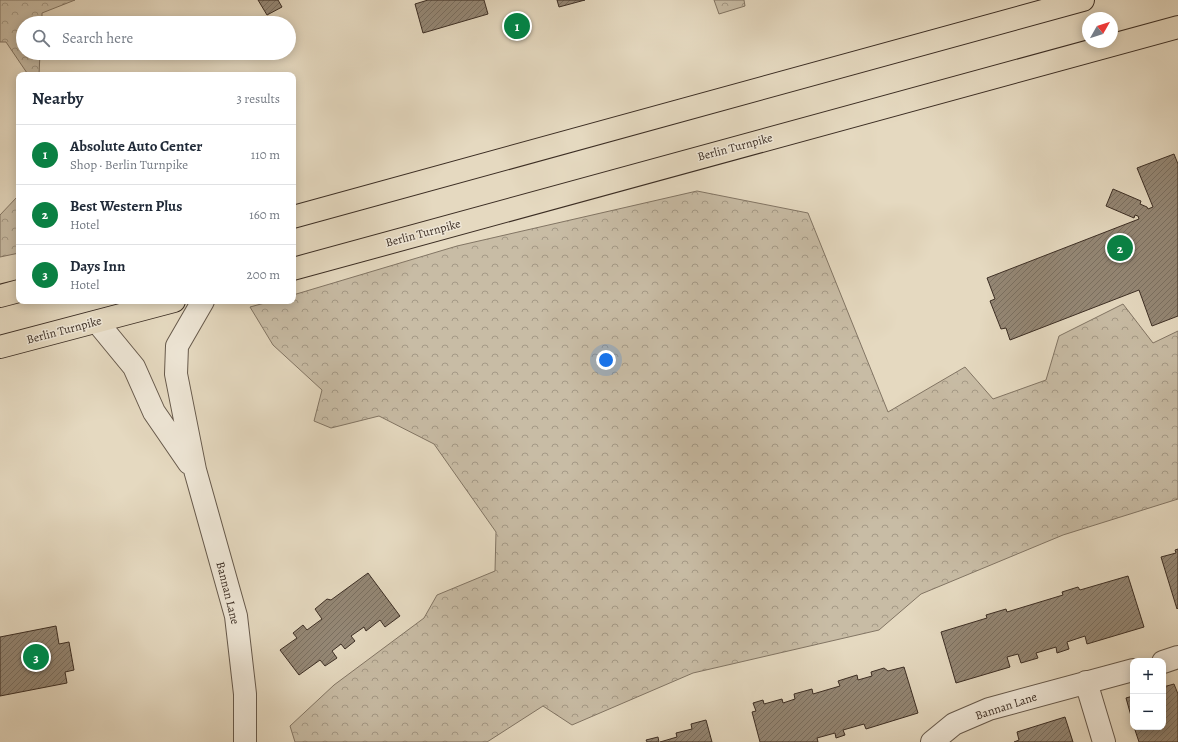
<!DOCTYPE html>
<html lang="en">
<head>
<meta charset="utf-8">
<style>
	:root { --surface:#fff; --page:#f2f2f3; --text:#1f2937; --muted:#747a83; --line:#e0e1e3; --accent:#0b8043 }
	body { margin:0; font-family:Alegreya,serif; background:var(--page); color:var(--text) }
	.controls { position:absolute; right:12px; bottom:12px; display:grid; overflow:hidden; border-radius:8px; box-shadow:0 2px 10px #0003 }
	.controls button { width:36px; height:36px; display:grid; place-items:center; padding:0; border:0; border-bottom:1px solid var(--line); background:var(--surface); color:var(--text); font:20px sans-serif }
	.compass { position:absolute; left:1082px; top:12px; width:36px; height:36px; border-radius:50%; background:var(--surface); box-shadow:0 2px 10px #0003; rotate:51deg }
	.you { position:absolute; left:606px; top:360px; width:14px; height:14px; margin:-10px; border:3px solid #fff; border-radius:50%; background:#1a73e8; box-shadow:0 0 0 6px #1a73e833 }
	.badge { display:grid; place-items:center; width:26px; height:26px; border-radius:50%; background:var(--accent); color:#fff; font-size:13px; font-weight:700 }
	.pin { position:absolute; translate:-50% -50%; border:2px solid #fff; box-shadow:0 1px 4px #0006 }
	.list { margin:0; padding:0; list-style:none }
	h2 { display:flex; justify-content:space-between; align-items:center; height:52px; margin:0; padding:0 16px; font-size:17px }
	h2 small { font-size:13px; font-weight:400; color:var(--muted) }
	.list li { display:grid; grid-template-columns:26px 1fr auto; gap:12px; align-items:center; box-sizing:border-box; height:60px; padding:0 16px; border-top:1px solid var(--line) }
	.list b { display:block; font-size:15px; white-space:nowrap }
	.list p { margin:0; font-size:13px; white-space:nowrap; color:var(--muted) }
	.list em { font-size:13px; font-style:normal; color:var(--muted) }
	.icon { flex:none; width:22px; height:22px; fill:none; stroke:currentColor; stroke-width:2; stroke-linecap:round; stroke-linejoin:round }
	.map { position:relative; flex:none; width:1178px; height:742px; overflow:hidden }
	.search { position:absolute; background:var(--surface); box-shadow:0 2px 10px #0003; left:16px; top:16px; width:280px; height:44px; display:flex; align-items:center; gap:10px; box-sizing:border-box; padding:0 14px; border-radius:22px; color:var(--muted); font-size:15px }
	.panel { position:absolute; background:var(--surface); box-shadow:0 2px 10px #0003; left:16px; top:72px; width:280px; height:232px; border-radius:8px }
	.map>svg:first-child { display:block }
	.forest { fill:url(#forest-crowns); stroke:#827564 }
	.building { fill:url(#building-hatch); stroke:#3c2e24 }
	.lines { fill:none; stroke-linecap:round; stroke-linejoin:round }
	.minor-casing { stroke:#66594b; stroke-width:24 }
	.highway-casing { stroke:#3c2e24; stroke-width:24 }
	.minor { stroke:#eee6d6; stroke-width:22 }
	.highway { stroke:#e5d9c0; stroke-width:22 }
	.labels { text-anchor:middle; dominant-baseline:central; stroke-width:3; stroke-linejoin:round; paint-order:stroke }
	.street-label { font-size:12px; fill:#3c2e24; stroke:#eee6d6 }
</style>
</head>
<body>
<div class="map">
<svg width="1178" height="742" viewBox="0 0 1178 742">
	<defs>
		<pattern id="forest-crowns" width="20" height="18" patternUnits="userSpaceOnUse"><rect width="20" height="18" fill="#c8bca5"/><path d="M2 6a3 3 0 1 1 6 0M12 15a3 3 0 1 1 6 0" fill="none" stroke="#a49986"/></pattern>
		<pattern id="building-hatch" width="6" height="6" patternUnits="userSpaceOnUse"><rect width="6" height="6" fill="#948775"/><path d="M-1 1l2-2M0 6l6-6M5 7l2-2" fill="none" stroke="#7a6f60"/></pattern>
	</defs>
	<rect width="100%" height="100%" fill="#e5d9c0"/>
	<filter id="stains"><feTurbulence type="fractalNoise" baseFrequency=".005" numOctaves="4"/><feColorMatrix values="0 0 0 0 .2 0 0 0 0 .09 0 0 0 0 .02 0 0 0 .5 -.17"/></filter>
	<radialGradient id="worn" r=".72"><stop offset=".6" stop-color="#630" stop-opacity="0"/><stop offset="1" stop-color="#630" stop-opacity=".3"/></radialGradient>
	<path class="forest" d="M0 0H75L42 13V23H23V53H40L39 75H27V73L6 42H0Z
		M714 0H744L745 6 719 14Z
		M19 169V253L0 257V215L17 197Z
		M697 191 808 213 888 412 965 367 993 399 1046 380 1059 336 1123 304 1153 343 1178 331V499L1063 535 921 594 879 630 693 673 572 725 543 706 487 742H295L290 726 334 685 424 618 437 595 495 571 496 532 434 444 379 416 331 428 314 421 322 390 273 345 250 307 272 301H293V295L457 246Z"/>
	<path class="building" d="M258 0H278L282 7 267 15Z
		M428 0H484L488 14 423 33 415 4Z
		M557 0H585L559 7Z
		M1174 154 1178 164V316L1152 326 1139 290 1010 340 1006 328 1001 329 990 301 995 299 987 278 1139 219 1138 216 1135 215 1134 218 1106 206 1113 189 1141 201 1140 204 1147 207 1148 209 1153 207 1137 168Z
		M1178 549V608L1177 609 1161 557 1176 553 1175 550Z
		M368 573 400 616 385 627 380 620 366 631 364 627 351 636 355 641 345 649 341 644 332 651 337 658 325 666 320 660 299 675 280 650 297 638 293 633 303 625 307 630 322 619 315 609 327 599 331 600Z
		M1128 576 1144 627 1087 644 1085 636 1067 642 1069 649 1057 653 1056 647 1036 653 1038 658 1021 663 1018 654 1007 657 1010 667 956 683 941 632 987 618 986 615 1006 609 1007 612 1063 595 1062 592 1078 587 1080 590Z
		M56 626 59 644 69 642 74 670 65 672 67 683 0 696V637Z
		M904 667 918 713 866 729 864 724 843 730 845 735 836 738 835 733 817 738 818 742H760L752 712 756 711 753 703 763 700 764 704 782 699 783 703 795 699 794 694 812 689 813 694 840 686 838 681 857 675 858 680 872 676 871 672 884 668 888 671Z
		M1174 684 1178 694V742H1139L1134 727H1163V687Z
		M1133 696V723L1126 698Z
		M1065 717 1073 742H1014L1019 740 1017 732Z
		M706 720 712 742H660L677 737 676 733 692 729 691 724Z
		M658 737 659 742H647L646 740Z"/>
	<g class="lines">
		<g class="minor-casing">
			<path id="minor" d="M203 301 177 346 176 374 195 470 236 616 245 694V742
				M97 322 134 367 154 412 189 463
				M1163 662 1178 657
				M1086 682 1104 742
				M932 742 954 724 989 709 1133 670"/>
		</g>
		<g class="highway-casing">
			<path id="highway" d="M293 217 1083 0
				M293 269 1178 27
				M0 296 19 291
				M0 347 174 301"/>
		</g>
		<use href="#minor" class="minor"/>
		<use href="#highway" class="highway"/>
	</g>
	<g class="labels">
		<g class="street-label">
			<text transform="translate(735 147) rotate(-15)">Berlin Turnpike</text>
			<text transform="translate(423 233) rotate(-15)">Berlin Turnpike</text>
			<text transform="translate(64 330) rotate(-15)">Berlin Turnpike</text>
			<text transform="translate(228 593) rotate(76)">Bannan Lane</text>
			<text transform="translate(1006 706) rotate(-18)">Bannan Lane</text>
		</g>
	</g>
	<rect width="100%" height="100%" filter="url(#stains)"/>
	<rect width="100%" height="100%" fill="url(#worn)"/>
</svg>
<div class="controls">
<button>+</button>
<button>−</button>
</div>
<svg class="compass" viewBox="-18 -18 36 36"><path d="M0-13l5 13h-10z" fill="#e53935"/><path d="M0 13l5-13h-10z" fill="#747a83"/></svg>
<div class="you"></div>
<div class="pin badge" style="left:517px;top:26px">1</div>
<div class="pin badge" style="left:1120px;top:248px">2</div>
<div class="pin badge" style="left:36px;top:657px">3</div>
<div class="search"><svg class="icon" aria-label="search" viewBox="0 0 24 24"><circle cx="10" cy="10" r="6"/><path d="M15 15l6 6"/></svg>Search here</div>
<section class="panel">
<h2>Nearby<small>3 results</small></h2>
<ul class="list">
<li><span class="badge">1</span><div><b>Absolute Auto Center</b><p>Shop · Berlin Turnpike</p></div><em>110 m</em></li>
<li><span class="badge">2</span><div><b>Best Western Plus</b><p>Hotel</p></div><em>160 m</em></li>
<li><span class="badge">3</span><div><b>Days Inn</b><p>Hotel</p></div><em>200 m</em></li>
</ul>
</section>
</div>
</body>
</html>
